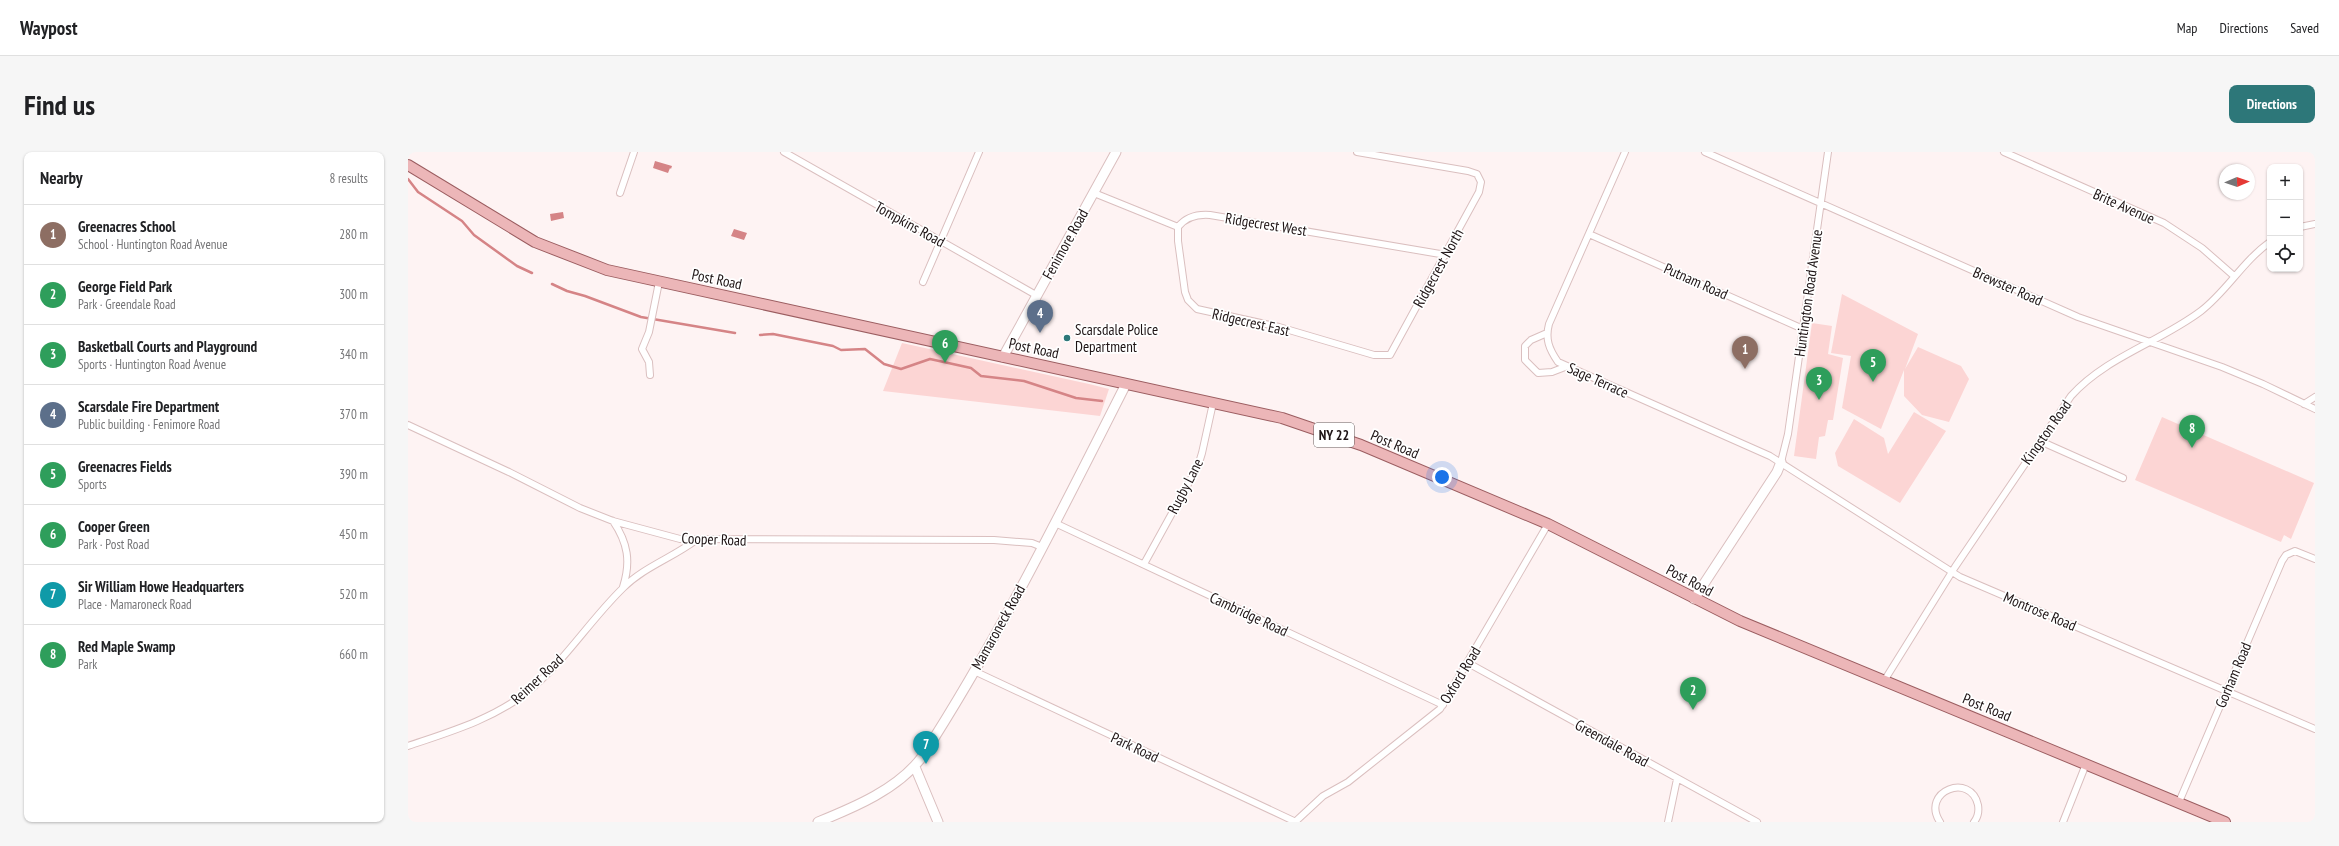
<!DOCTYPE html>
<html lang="en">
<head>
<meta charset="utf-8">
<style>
	:root { --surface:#fff; --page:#f6f6f6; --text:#202124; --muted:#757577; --line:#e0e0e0; --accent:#2d7779 }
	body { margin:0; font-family:"PT Sans Narrow",sans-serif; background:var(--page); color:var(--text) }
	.controls { position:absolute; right:12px; top:12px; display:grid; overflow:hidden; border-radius:8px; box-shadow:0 1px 3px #0004 }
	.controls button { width:36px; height:36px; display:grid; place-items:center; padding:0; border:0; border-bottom:1px solid var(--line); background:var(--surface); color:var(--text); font:20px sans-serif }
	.compass { position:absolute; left:1811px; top:12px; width:36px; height:36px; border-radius:50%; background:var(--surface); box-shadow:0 1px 3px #0004; rotate:88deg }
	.you { position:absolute; left:1034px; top:325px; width:14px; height:14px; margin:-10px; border:3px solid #fff; border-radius:50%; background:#1a73e8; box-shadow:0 0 0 6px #1a73e833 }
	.badge { display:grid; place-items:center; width:26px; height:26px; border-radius:50%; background:var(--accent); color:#fff; font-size:13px; font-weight:700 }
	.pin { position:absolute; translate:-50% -33px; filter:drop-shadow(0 1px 2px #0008) }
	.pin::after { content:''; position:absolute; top:21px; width:14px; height:12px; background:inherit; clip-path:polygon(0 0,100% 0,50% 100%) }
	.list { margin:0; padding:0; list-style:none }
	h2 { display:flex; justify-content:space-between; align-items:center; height:52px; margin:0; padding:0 16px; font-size:17px }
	h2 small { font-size:13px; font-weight:400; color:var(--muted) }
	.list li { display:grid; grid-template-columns:26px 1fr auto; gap:12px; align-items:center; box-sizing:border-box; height:60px; padding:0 16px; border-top:1px solid var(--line) }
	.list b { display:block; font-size:15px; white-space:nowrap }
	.list p { margin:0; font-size:13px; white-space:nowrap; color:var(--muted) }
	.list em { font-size:13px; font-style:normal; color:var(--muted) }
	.icon { flex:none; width:22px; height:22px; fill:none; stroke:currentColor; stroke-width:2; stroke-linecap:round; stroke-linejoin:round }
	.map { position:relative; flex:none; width:1907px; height:670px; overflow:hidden; border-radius:8px }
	header { display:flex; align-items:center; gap:24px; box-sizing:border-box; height:56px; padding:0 20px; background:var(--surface); border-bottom:1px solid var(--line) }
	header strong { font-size:19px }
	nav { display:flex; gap:22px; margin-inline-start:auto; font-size:14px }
	.intro { display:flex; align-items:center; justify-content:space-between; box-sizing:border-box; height:96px; padding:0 24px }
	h1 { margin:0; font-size:28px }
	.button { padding:10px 18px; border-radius:8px; background:var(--accent); color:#fff; font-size:14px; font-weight:700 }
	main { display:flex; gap:24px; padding:0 24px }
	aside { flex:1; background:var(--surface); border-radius:8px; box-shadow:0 1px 3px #0004 }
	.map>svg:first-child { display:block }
	.green { fill:#fcd5d4 }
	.water { fill:#d58486 }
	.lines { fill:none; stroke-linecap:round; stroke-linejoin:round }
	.stream { stroke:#d58486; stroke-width:2.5 }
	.street-casing { stroke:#dabfbf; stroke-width:8 }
	.secondary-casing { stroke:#dabfbf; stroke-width:11 }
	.primary-casing { stroke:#9b5d60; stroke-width:12 }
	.street { stroke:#fff; stroke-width:6 }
	.secondary { stroke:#fff; stroke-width:9 }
	.primary { stroke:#ecb6b8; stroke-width:10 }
	.poi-dot { fill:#2d7779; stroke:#fff; stroke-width:1.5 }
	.labels { text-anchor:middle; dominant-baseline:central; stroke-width:3.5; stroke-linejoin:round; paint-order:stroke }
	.shield { fill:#fff; stroke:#625a5b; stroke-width:1 }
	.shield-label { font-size:14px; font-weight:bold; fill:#1e1415 }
	.street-label { font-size:15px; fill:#1e1415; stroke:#fff }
	.poi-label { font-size:15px; fill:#1e1415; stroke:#fff; text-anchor:start }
</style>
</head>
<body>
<header>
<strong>Waypost</strong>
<nav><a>Map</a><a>Directions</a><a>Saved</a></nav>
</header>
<div class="intro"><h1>Find us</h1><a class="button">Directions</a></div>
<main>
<aside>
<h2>Nearby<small>8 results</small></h2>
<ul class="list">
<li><span class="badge" style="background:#8d6e63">1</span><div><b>Greenacres School</b><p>School · Huntington Road Avenue</p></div><em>280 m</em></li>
<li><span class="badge" style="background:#2e9e5b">2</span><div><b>George Field Park</b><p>Park · Greendale Road</p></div><em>300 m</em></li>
<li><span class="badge" style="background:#2e9e5b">3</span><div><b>Basketball Courts and Playground</b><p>Sports · Huntington Road Avenue</p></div><em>340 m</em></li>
<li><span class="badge" style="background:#5c6f8a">4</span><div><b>Scarsdale Fire Department</b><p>Public building · Fenimore Road</p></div><em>370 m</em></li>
<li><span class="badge" style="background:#2e9e5b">5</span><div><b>Greenacres Fields</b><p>Sports</p></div><em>390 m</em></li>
<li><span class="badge" style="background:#2e9e5b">6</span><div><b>Cooper Green</b><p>Park · Post Road</p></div><em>450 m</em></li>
<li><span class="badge" style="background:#0f9aa8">7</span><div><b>Sir William Howe Headquarters</b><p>Place · Mamaroneck Road</p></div><em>520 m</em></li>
<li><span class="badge" style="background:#2e9e5b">8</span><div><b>Red Maple Swamp</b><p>Park</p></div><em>660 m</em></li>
</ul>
</aside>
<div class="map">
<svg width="1907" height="670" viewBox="0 0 1907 670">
	<rect width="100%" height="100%" fill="#fef3f3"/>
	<path class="green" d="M1434 142 1510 182 1497 217 1510 195 1553 214 1561 227 1541 270 1514 263 1496 244V218L1473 277 1434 256 1443 204 1423 201Z
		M1404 171 1424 174 1420 202 1435 206 1425 268H1420L1417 284 1411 285 1408 307 1386 304Z
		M494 191 681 232 701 237 692 264 475 239Z
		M1506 260 1538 279 1492 351 1430 314 1427 301 1446 267 1476 286 1480 302Z
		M1754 265 1906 331 1883 387 1876 383 1873 390 1727 328Z"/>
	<path class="water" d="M247 9 264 14 263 17 262 16 260 21 245 16Z
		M155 60 156 66 143 69 142 62Z
		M326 77 339 81 336 88 323 84Z"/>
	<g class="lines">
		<path class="stream" d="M0 27 10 40 54 69 66 83 109 114 124 121
			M144 132 159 139 177 144 233 165 327 181
			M352 183 365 182 425 194 433 198 457 197 476 212 493 217 522 207 563 216 573 224 616 229 668 246 694 249"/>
		<g class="street-casing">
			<path id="street" d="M376 0 628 143
				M1217 0 1141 172C1137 187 1141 197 1150 210L1362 304 1552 425 1907 577
				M1297 0 1670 165 1814 215 1855 232 1907 257
				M1596 0 1756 71 1794 96 1826 124
				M212 41 226 0
				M686 41 770 75
				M770 75V89L777 140 780 148 789 157 871 175 966 203H982L1071 40 1073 30 1069 22 1060 19 949 0
				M770 75C778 65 789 62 802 63L1038 103
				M1892 75 1907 72
				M1181 82 1395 177
				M515 130 571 0
				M1139 181 1123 188 1117 194V208L1130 221 1144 220 1157 215
				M242 223 241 210 234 197 241 180 251 130
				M1896 252 1907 245
				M0 273 101 320 172 356 205 369 272 387 586 388 624 391 634 395
				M1632 289 1715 326
				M1373 310 1380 282 1420 0
				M205 369C220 391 223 410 215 435
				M647 371 1035 553
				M736 412 790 314 794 301 805 251
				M1060 511 1349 670
				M566 519 888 670
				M1476 529 1547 415 1663 244C1698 205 1752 190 1793 159 1819 139 1835 109 1862 90
				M0 594C41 580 83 568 118 541 155 512 181 469 215 436 236 415 264 406 288 388
				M1771 650 1874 409 1878 403 1887 399 1907 407
				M887 670 915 644 940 630 1032 557 1140 372
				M1260 670 1269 627
				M1532 670C1512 639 1563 620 1570 653 1571 659 1570 665 1566 670
				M1655 670 1678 612"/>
		</g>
		<g class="secondary-casing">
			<path id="secondary" d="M595 205 708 0
				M1286 447 1369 320 1373 310
				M507 615 530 670
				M410 670C447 655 490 637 514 605 591 486 654 358 718 232"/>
		</g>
		<g class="primary-casing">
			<path id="primary" d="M0 13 127 90 199 118 874 266 953 293 1140 372 1332 469 1817 670"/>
		</g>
		<use href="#street" class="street"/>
		<use href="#secondary" class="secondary"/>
		<use href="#primary" class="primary"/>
	</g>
	<circle class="poi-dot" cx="659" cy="186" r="4"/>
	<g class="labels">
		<rect class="shield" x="906" y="271" width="40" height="24" rx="3"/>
		<g class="shield-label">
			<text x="926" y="283">NY 22</text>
		</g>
		<g class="street-label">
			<text transform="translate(1716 54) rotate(24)">Brite Avenue</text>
			<text transform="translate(502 72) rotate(29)">Tompkins Road</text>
			<text transform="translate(858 72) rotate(9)">Ridgecrest West</text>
			<text transform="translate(657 92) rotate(-61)">Fenimore Road</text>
			<text transform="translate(1030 116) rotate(-61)">Ridgecrest North</text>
			<text transform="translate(309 127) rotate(12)">Post Road</text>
			<text transform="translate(1288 129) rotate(24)">Putnam Road</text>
			<text transform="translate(1600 134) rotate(24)">Brewster Road</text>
			<text transform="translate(1400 141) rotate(-82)">Huntington Road Avenue</text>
			<text transform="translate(843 170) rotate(13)">Ridgecrest East</text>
			<text transform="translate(626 196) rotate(12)">Post Road</text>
			<text transform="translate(1190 228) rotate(24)">Sage Terrace</text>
			<text transform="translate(1638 280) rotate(-55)">Kingston Road</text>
			<text transform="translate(987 292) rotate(23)">Post Road</text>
			<text transform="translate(777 334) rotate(-63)">Rugby Lane</text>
			<text transform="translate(306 387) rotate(2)">Cooper Road</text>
			<text transform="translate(1282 428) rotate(28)">Post Road</text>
			<text transform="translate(1632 459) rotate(23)">Montrose Road</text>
			<text transform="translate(841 462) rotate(25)">Cambridge Road</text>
			<text transform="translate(590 475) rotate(-61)">Mamaroneck Road</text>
			<text transform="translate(1052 523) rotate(-59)">Oxford Road</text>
			<text transform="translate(1825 523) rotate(-67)">Gorham Road</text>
			<text transform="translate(129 527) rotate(-43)">Reimer Road</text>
			<text transform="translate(1579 555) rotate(22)">Post Road</text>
			<text transform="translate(1204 591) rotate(29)">Greendale Road</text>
			<text transform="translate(727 595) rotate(25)">Park Road</text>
		</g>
		<g class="poi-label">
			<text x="667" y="177">Scarsdale Police<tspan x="667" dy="17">Department</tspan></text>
		</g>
	</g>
</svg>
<div class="controls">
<button>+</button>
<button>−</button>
<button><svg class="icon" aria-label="locate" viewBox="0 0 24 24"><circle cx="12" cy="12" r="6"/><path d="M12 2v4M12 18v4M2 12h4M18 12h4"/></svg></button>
</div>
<svg class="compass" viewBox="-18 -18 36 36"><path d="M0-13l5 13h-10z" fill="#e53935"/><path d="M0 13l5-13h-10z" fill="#757577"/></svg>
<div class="you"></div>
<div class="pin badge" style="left:1337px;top:217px;background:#8d6e63">1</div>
<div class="pin badge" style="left:1285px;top:558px;background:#2e9e5b">2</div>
<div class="pin badge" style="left:1411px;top:248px;background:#2e9e5b">3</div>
<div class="pin badge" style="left:632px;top:181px;background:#5c6f8a">4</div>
<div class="pin badge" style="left:1465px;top:230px;background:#2e9e5b">5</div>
<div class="pin badge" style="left:537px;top:211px;background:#2e9e5b">6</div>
<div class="pin badge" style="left:518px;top:612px;background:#0f9aa8">7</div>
<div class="pin badge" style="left:1784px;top:296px;background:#2e9e5b">8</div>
</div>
</main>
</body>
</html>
